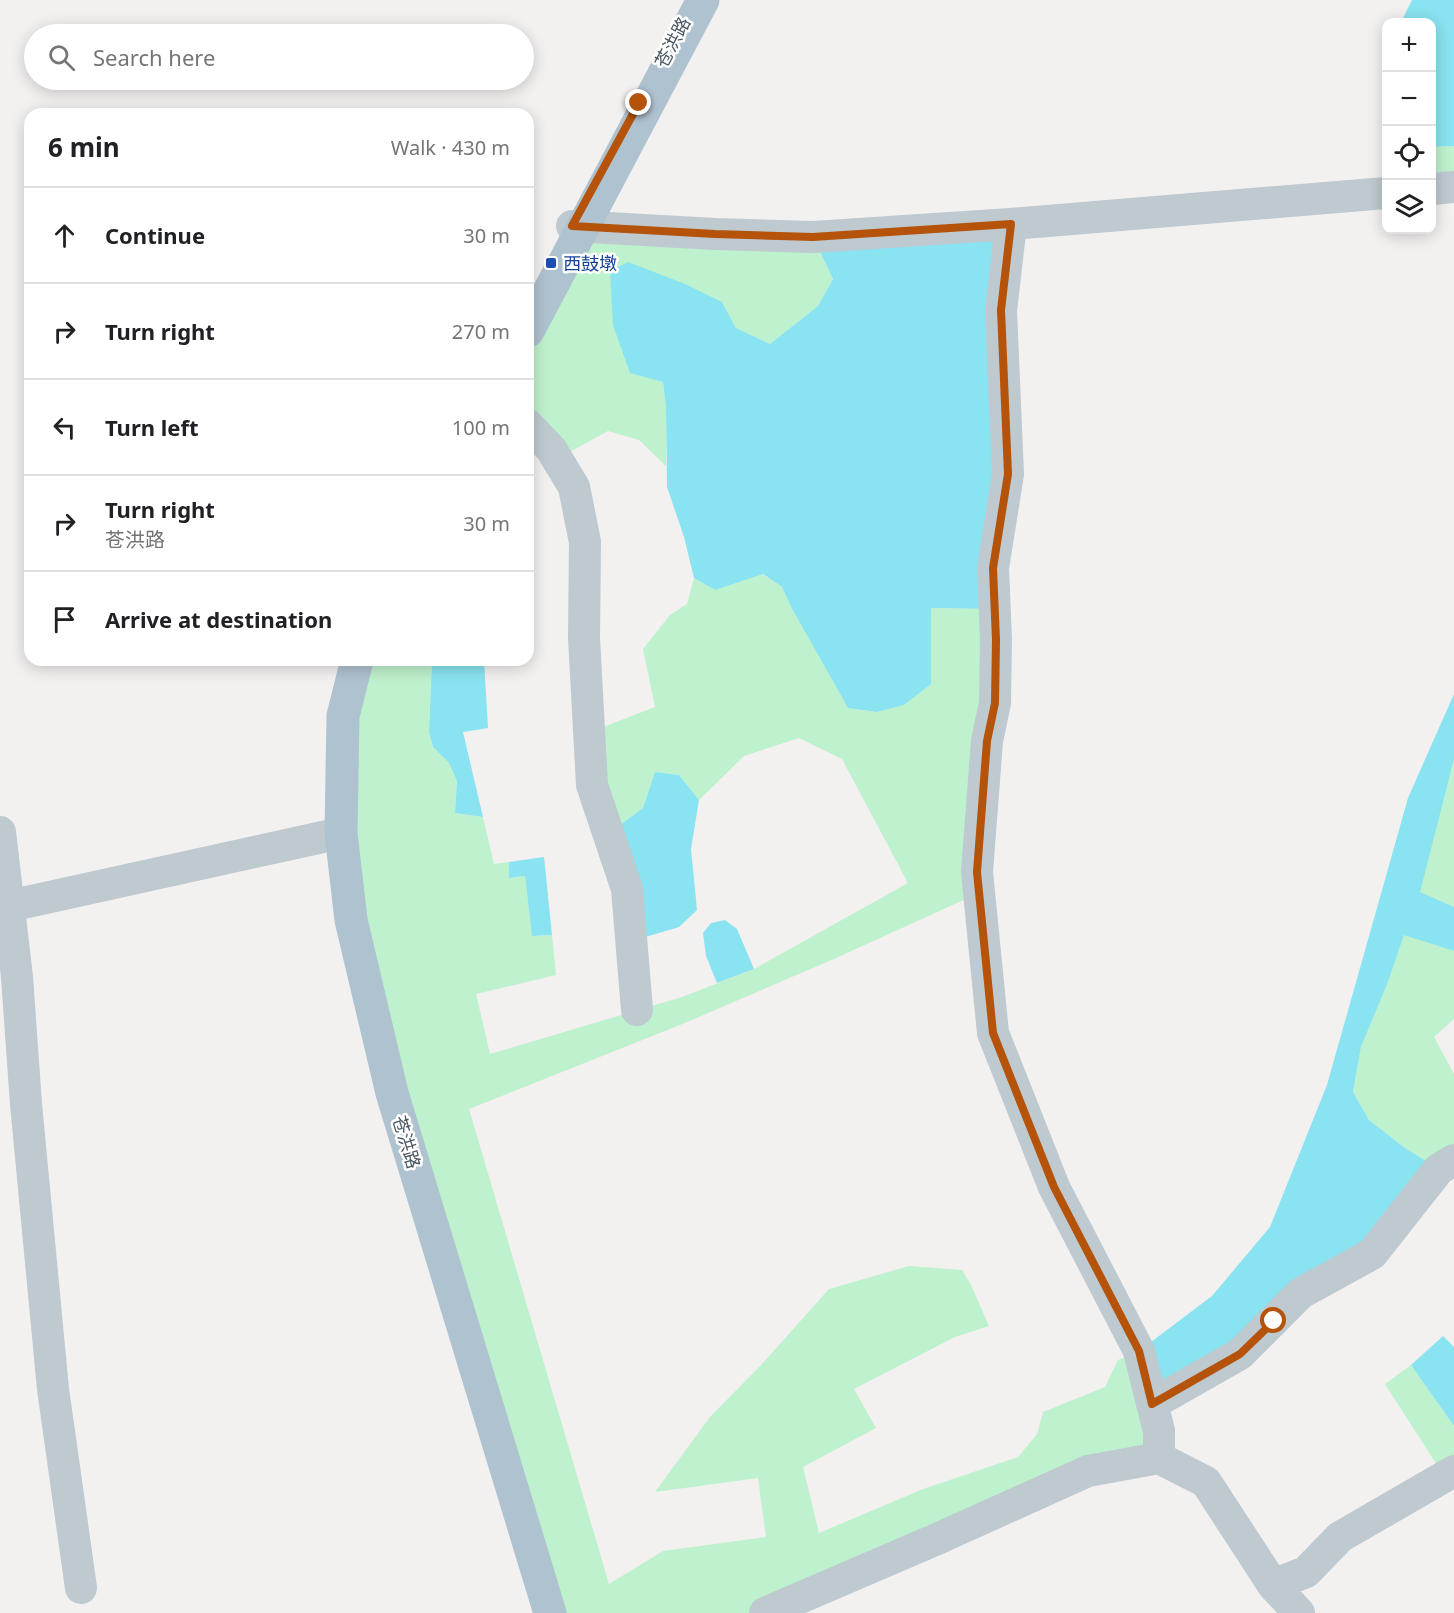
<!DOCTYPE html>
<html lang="en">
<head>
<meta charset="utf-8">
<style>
	:root { --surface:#fff; --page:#f2f2f2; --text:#202124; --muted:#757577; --line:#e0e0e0 }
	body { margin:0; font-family:"Noto Sans","Noto Sans SC",sans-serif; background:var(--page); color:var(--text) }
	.controls { position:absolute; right:18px; top:18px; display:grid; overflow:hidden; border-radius:12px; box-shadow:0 3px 15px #0003 }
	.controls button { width:54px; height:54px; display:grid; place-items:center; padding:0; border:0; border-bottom:2px solid var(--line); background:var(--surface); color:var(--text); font:30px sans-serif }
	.stop { position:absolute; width:18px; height:18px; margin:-14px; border:4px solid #b45309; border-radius:50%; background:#fff }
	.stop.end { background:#b45309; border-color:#fff; box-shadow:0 2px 6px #0008 }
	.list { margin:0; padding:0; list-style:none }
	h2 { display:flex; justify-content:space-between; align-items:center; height:78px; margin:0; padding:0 24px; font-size:26px }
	h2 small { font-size:20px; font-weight:400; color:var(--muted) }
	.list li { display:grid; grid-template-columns:39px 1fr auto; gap:18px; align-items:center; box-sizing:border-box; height:96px; padding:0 24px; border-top:2px solid var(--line) }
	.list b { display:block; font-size:22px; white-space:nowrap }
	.list p { margin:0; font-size:20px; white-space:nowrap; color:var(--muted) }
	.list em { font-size:20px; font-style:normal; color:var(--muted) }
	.icon { flex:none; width:33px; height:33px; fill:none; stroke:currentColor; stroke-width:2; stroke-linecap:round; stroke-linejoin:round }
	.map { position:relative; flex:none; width:1454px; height:1613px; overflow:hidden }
	.search { position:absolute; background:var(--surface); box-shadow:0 3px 15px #0003; left:24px; top:24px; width:510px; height:66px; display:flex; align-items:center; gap:15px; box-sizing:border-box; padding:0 21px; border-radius:33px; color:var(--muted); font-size:22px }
	.panel { position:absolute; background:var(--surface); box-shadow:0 3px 15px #0003; left:24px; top:108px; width:510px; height:558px; border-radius:18px }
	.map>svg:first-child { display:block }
	.green { fill:#bef1cd }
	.water { fill:#89e3f0 }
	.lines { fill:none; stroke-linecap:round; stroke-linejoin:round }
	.minor { stroke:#bec9d0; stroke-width:32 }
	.major { stroke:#afc2d0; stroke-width:33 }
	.route { stroke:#b45309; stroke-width:8 }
	.transit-dot { fill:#1a4fb4; stroke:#fff; stroke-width:2 }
	.labels { text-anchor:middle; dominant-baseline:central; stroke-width:5; stroke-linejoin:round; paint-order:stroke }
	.street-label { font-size:18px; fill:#47565f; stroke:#fff }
	.transit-label { font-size:18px; fill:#164399; stroke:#fff; text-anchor:start }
</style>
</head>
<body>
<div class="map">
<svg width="1454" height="1613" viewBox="0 0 1454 1613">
	<rect width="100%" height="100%" fill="#f3f0f0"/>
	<path class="green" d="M1454 146V187L1432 189V147Z
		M572 226 813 237 833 279 818 306 770 344 736 328 722 302 663 382 666 407V466L639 440 608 431 557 459 528 425V305Z
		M762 574 782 587 791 607 848 708 877 712 904 705 931 684V608L995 609 979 893 836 958 680 1025 469 1109 609 1584 663 1551 766 1537 758 1478 655 1492 710 1417 762 1364 829 1289 909 1266 962 1270 971 1285 989 1326 955 1337 854 1389 876 1428 803 1467 819 1533 923 1489 1018 1457 1037 1434 1043 1412 1105 1387 1118 1360 1139 1351 1159 1458 765 1613H550L351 920 357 660H432L429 732 433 747 449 763 457 781 455 813 483 817 494 864 509 862V878L525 876 532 936 552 935 556 975 476 994 490 1054 682 997 754 969 908 883 842 759 799 738 744 756 699 800 679 775 655 772 643 808 609 833 590 732 655 707 643 649 670 615 687 604 694 578 715 590Z
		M1454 759V907L1419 892Z
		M1404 934 1454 951V1019L1434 1037 1454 1074V1160L1439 1169 1405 1148 1369 1120 1353 1092 1361 1047 1388 982Z
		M1411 1365 1454 1426V1471L1444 1476 1385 1384Z"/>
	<path class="water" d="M1412 0H1454V146L1432 147V22H1401Z
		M1011 224 995 609 931 608V684L904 705 877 712 848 708 791 607 782 587 763 574 715 590 694 578 684 537 667 487 666 407 663 382 630 373 613 325 610 271 628 262 685 284 722 302 736 328 770 344 818 306 833 279 813 237Z
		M432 660H484L488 728 463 732 483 817 455 813 457 781 449 763 433 747 429 732Z
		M1454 694V759L1420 892 1454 907V951L1404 935 1388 982 1361 1047 1353 1092 1369 1120 1405 1148 1439 1169 1372 1254 1152 1404 1139 1351 1212 1296 1270 1227 1327 1085 1408 798Z
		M655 772 679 775 699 800 691 849 697 910 679 927 632 941 609 833 643 808Z
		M544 857 552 935 532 936 525 876 509 878V862Z
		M725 920 737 929 754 969 717 983 706 956 703 933 711 923Z
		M1443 1336 1454 1347V1426L1411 1365Z"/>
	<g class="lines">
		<path class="minor" d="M1432 189 1454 187
			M1011 224 1001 311 1008 474 993 568 996 640 995 703 987 741 977 872 993 1033 1054 1187 1139 1351 1159 1431V1458
			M572 226 715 234 813 237 1011 224 1386 193
			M528 425 551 449 574 487 585 542 584 638 592 785 627 889 637 1010
			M0 832 17 977 26 1104 53 1389 81 1588
			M0 908 341 833
			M1152 1404 1240 1354 1301 1293 1372 1254 1439 1169 1454 1160
			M1273 1585 1299 1613
			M765 1613 937 1539 1088 1471 1159 1458 1206 1482 1273 1585 1306 1572 1340 1537 1454 1471"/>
		<path class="major" d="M528 331 703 0
			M357 660 343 716 341 833 351 920 392 1093 550 1613"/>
	</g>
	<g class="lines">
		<path class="route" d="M639 103 572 226 715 234 813 237 1011 224 1001 310 1008 474 993 568 996 640 995 703 987 741 977 872 993 1033 1054 1187 1139 1351 1152 1404 1240 1354 1274 1321"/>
	</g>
	<rect class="transit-dot" x="545" y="257" width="12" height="12" rx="3"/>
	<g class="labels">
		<g class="street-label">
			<text transform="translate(672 42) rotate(-62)">苍洪路</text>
			<text transform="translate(407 1142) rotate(73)">苍洪路</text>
		</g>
		<g class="transit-label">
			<text x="563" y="263">西鼓墩</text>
		</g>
	</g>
</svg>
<div class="controls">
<button>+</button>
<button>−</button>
<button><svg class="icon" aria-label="locate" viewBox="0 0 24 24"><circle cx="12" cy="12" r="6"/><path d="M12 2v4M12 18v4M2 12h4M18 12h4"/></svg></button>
<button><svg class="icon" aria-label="layers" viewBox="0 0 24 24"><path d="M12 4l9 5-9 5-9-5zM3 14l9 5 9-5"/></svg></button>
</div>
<div class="stop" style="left:1274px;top:1321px"></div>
<div class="stop end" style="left:639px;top:103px"></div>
<div class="search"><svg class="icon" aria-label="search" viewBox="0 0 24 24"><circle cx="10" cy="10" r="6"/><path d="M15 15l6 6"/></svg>Search here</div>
<section class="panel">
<h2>6 min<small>Walk · 430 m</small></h2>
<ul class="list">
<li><svg class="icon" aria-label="ahead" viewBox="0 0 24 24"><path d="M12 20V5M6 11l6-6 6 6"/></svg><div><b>Continue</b></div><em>30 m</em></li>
<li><svg class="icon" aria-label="right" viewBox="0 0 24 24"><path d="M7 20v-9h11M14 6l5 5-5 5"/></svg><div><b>Turn right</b></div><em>270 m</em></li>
<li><svg class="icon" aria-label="left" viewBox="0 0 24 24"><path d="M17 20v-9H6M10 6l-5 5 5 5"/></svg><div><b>Turn left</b></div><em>100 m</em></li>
<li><svg class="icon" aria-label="right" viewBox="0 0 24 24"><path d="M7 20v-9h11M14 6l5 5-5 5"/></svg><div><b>Turn right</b><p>苍洪路</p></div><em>30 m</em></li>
<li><svg class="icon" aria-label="arrive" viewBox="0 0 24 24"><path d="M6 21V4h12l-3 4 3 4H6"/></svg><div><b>Arrive at destination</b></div></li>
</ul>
</section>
</div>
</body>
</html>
